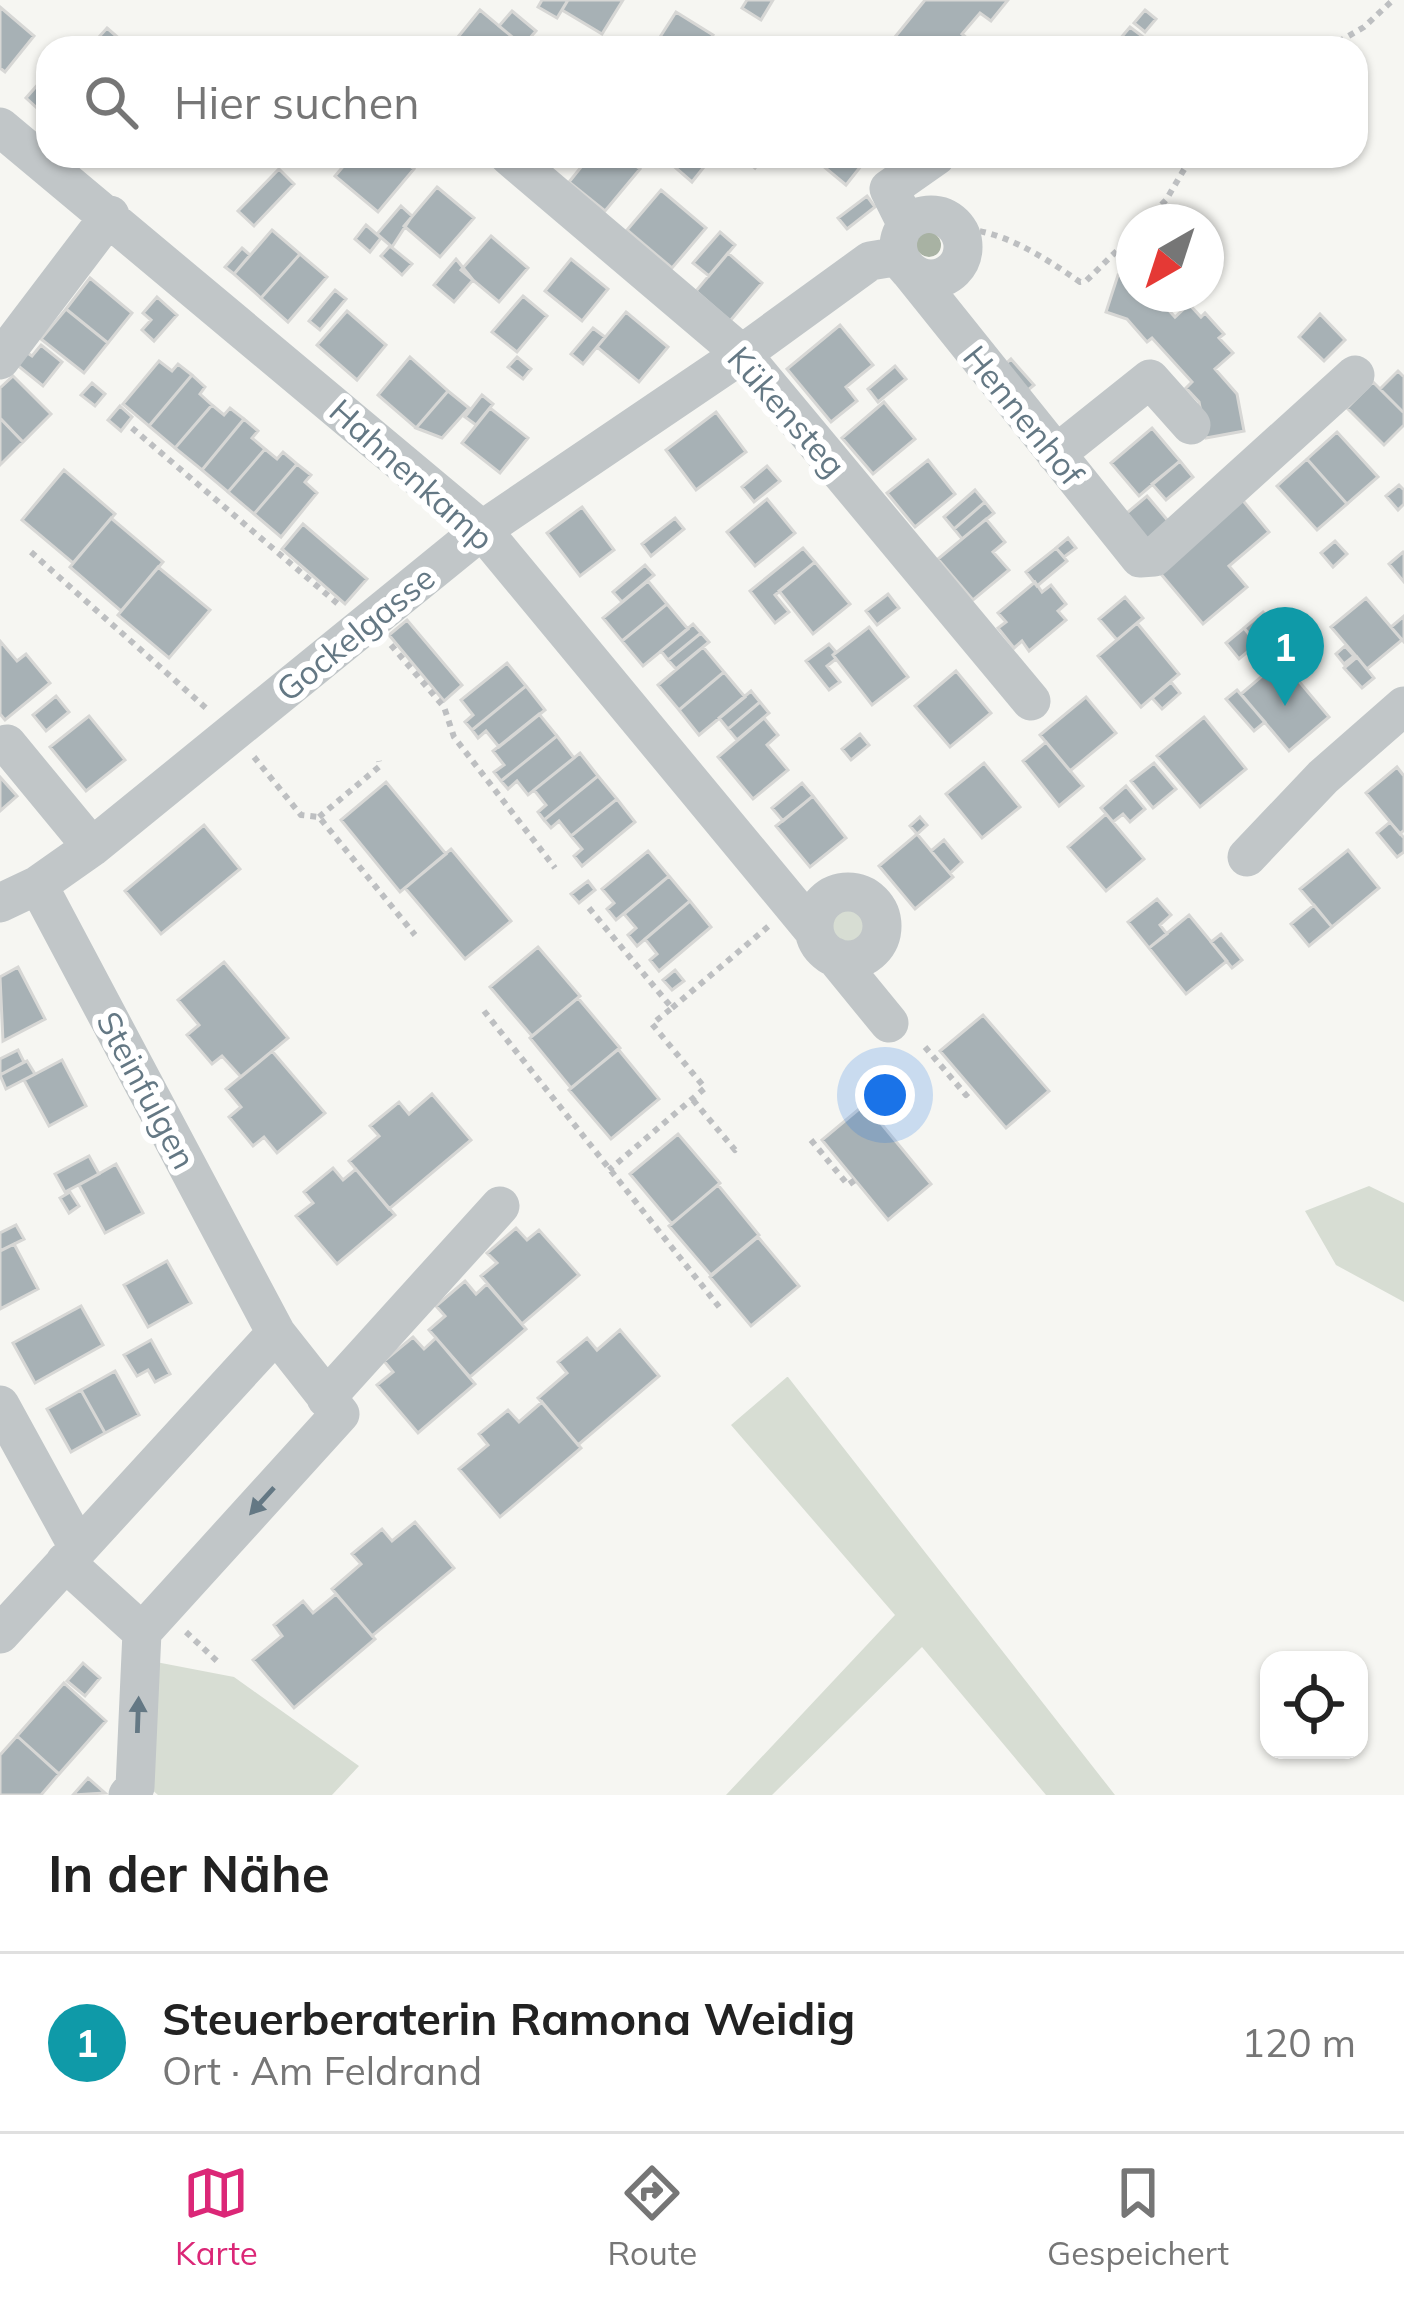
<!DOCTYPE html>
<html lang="de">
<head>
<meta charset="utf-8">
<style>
	:root { --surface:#fff; --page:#f2f2f2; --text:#222; --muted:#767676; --line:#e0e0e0; --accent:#db2777 }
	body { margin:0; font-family:Mulish,sans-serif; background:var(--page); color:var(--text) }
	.controls { position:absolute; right:36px; bottom:36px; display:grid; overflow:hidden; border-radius:24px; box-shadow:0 3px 9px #0004 }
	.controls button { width:108px; height:108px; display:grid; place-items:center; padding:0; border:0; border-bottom:3px solid var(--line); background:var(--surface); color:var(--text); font:60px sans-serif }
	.compass { position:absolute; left:1116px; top:204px; width:108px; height:108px; border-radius:50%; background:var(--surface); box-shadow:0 3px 9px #0004; rotate:219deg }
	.you { position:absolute; left:885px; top:1095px; width:42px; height:42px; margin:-30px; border:9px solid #fff; border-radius:50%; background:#1a73e8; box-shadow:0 0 0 18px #1a73e833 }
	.badge { display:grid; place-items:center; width:78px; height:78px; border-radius:50%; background:var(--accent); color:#fff; font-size:39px; font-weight:700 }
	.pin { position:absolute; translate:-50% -99px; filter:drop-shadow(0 3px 6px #0008) }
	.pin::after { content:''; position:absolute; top:63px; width:42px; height:36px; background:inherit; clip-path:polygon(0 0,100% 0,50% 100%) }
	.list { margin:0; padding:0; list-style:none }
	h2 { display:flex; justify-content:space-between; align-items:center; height:156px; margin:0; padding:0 48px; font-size:51px }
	h2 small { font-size:39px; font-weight:400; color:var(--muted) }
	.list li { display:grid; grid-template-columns:78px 1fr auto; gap:36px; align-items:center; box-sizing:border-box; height:180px; padding:0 48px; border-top:3px solid var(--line) }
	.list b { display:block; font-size:45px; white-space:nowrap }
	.list p { margin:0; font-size:39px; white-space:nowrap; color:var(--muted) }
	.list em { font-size:39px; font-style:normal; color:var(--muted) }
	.icon { flex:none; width:66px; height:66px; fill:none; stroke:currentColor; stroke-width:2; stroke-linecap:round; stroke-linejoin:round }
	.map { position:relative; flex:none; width:1404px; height:1795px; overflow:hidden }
	.search { position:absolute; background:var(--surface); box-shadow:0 3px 9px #0004; left:36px; right:36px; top:36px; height:132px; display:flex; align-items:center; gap:30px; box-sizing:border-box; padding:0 42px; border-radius:36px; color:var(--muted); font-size:45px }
	.sheet { height:336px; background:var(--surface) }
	nav { display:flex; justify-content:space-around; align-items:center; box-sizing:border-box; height:168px; border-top:3px solid var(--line); background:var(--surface); font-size:33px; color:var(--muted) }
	nav a { display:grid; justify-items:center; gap:6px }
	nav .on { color:var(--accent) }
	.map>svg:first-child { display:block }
	.green { fill:#d7ddd3 }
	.building { fill:#a7b1b5; stroke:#d7d7d5; stroke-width:3 }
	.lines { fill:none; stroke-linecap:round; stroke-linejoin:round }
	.path { stroke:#bdbfc1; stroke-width:6; stroke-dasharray:6 6; stroke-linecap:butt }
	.minor { stroke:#c1c6c8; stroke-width:39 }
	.tree { fill:#a8b2a3 }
	.oneway { fill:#647884 }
	.labels { text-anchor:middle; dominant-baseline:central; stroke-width:12; stroke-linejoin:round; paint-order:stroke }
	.street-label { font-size:33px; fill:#647884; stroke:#fff }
</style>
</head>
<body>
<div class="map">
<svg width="1404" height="1795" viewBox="0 0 1404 1795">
	<rect width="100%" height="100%" fill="#f6f6f2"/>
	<path class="green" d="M825 924a23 23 0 1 1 46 0a23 23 0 1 1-46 0Z
		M1369 1186 1404 1203V1302L1336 1265 1305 1211Z
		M787 1377H788L1115 1795H1046L922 1647 772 1795H726L895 1615 731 1425Z
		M156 1662 234 1677 359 1766 332 1795H158L143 1782Z"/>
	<path class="building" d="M542 0H568L557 18 538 7Z
		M568 0H623L602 34 562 10Z
		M747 0H773L761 20 742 8Z
		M925 0H1008L991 21 980 13 962 34 973 43 969 48H886Z
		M0 7 34 36 5 72 0 68Z
		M480 10 523 46 522 48H449Z
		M1145 10 1156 19 1145 32 1134 23Z
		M512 11 536 31 523 46 499 26Z
		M676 12 713 35 705 48H653Z
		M1130 27 1142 36 1129 48 1119 40Z
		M107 28 130 48H89Z
		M48 73V118L26 98Z
		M352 156H398L414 169 378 212 335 176Z
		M590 156H624L640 169 605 211 569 182Z
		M674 156H727L720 165 711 158 692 182 669 162Z
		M741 156H765L755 168Z
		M811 156H869L846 185Z
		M279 169 294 184 254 226 238 211Z
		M437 187 474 218 440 257 404 226Z
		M661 190 706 228 672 268 627 230Z
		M867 196 875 207 847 229 838 218Z
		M401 206 412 216 392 247 377 234Z
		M366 225 381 238 370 252 355 239Z
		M272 230 300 254 261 298 234 274Z
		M720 232 735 245 709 276 693 263Z
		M491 236 528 268 499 302 461 270Z
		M390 246 412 264 402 275 381 256Z
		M242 248 250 255 234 274 225 267Z
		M728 253 762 283 730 321 696 291Z
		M300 254 327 277 288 322 261 298Z
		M456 259 473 280 454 302 434 285Z
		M571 259 608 289 582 321 545 291Z
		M1118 275 1134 280V294H1154L1175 317 1189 304 1201 317 1205 313 1224 334 1219 338 1233 353 1215 369 1237 394 1244 431 1206 438 1199 402 1186 388 1192 382 1152 338 1147 342 1127 319 1106 312Z
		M90 278 132 313 108 343 66 309Z
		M335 290 346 299 320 330 309 321Z
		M523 296 547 316 517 352 492 332Z
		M157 297 177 315 154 341 142 330 151 320 143 313Z
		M66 309 108 343 84 373 41 339Z
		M347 311 386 345 357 380 317 345Z
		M626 312 668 347 639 382 597 347Z
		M1320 314 1345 340 1324 361 1299 337Z
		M840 325 873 365 846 387 857 401 831 422 787 369Z
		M593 328 605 337 583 364 571 354Z
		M41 345 62 362 43 386 16 364 26 352 32 356Z
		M410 357 448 391 416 428 378 395Z
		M517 357 531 369 523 379 508 367Z
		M1011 359 1034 385 1021 396 999 370Z
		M159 361 172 371 178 364 192 375 149 426 123 404Z
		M895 366 906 379 878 402 868 389Z
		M1398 371 1404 377V413L1380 389Z
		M192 375 205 387 200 394 212 405 175 448 149 426Z
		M13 376 51 414 23 442 0 418V388Z
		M1373 382 1404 413V425L1384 445 1347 408Z
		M92 383 105 394 95 406 81 395Z
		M448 391 469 408 442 438 416 428Z
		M482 395 493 404 476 425 465 417Z
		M884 402 915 439 873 474 842 438Z
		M212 405 224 415 230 408 244 419 202 470 175 448Z
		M120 406 132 417 121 431 108 420Z
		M490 408 528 438 500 473 462 443Z
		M716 412 746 452 696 490 666 450Z
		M0 418 23 442 0 465Z
		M244 419 258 431 252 438 265 449 228 492 202 470Z
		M1152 428 1180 461 1139 496 1111 463Z
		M1337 432 1378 477 1347 504 1307 459Z
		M265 449 277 459 283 452 297 464 254 514 228 492Z
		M1307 459 1347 504 1317 530 1277 486Z
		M928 460 955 494 915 527 887 493Z
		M1180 461 1193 477 1166 500 1152 484Z
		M297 464 311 475 305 482 317 493 281 537 254 514Z
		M767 466 780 481 754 502 742 487Z
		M64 470 115 514 73 563 22 520Z
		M1399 485 1404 490V504L1398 510 1386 496Z
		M975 490 985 502 954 529 944 517Z
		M1147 496 1169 522 1143 543 1122 517Z
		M1240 497 1269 532 1229 566 1247 587 1203 624 1155 567Z
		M767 499 795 533 755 566 727 532Z
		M985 502 994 513 962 539 954 529Z
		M582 507 614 550 580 576 547 533Z
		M111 518 163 562 121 611 70 567Z
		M675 518 684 529 651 556 642 544Z
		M986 519 1005 542 993 552 1009 570 973 600 938 559Z
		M303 524 367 579 345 604 282 549Z
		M1068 538 1076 548 1064 557 1056 548Z
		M1335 541 1347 554 1333 567 1321 553Z
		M803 548 815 562 775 595 789 612 775 623 750 591Z
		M1056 548 1067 561 1037 586 1026 572Z
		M1403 552 1404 553V582L1389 564Z
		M815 562 850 604 813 634 779 591Z
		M645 565 654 575 622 602 613 592Z
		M158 567 210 610 169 658 118 615Z
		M648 581 667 604 622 641 603 618Z
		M1035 582 1042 592 1051 585 1066 604 1058 611 1066 620 1029 651 1022 641 1014 648 998 628 1006 622 998 613Z
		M888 594 899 608 877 625 866 611Z
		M1125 597 1143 618 1117 640 1099 619Z
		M1366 598 1402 640 1367 669 1331 627Z
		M667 604 688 629 643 666 622 641Z
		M1263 612 1277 628 1257 644 1244 628Z
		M1404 616V642L1391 627Z
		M407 620 462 685 444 701 389 635Z
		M1137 623 1179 674 1141 707 1098 656Z
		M693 624 701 633 668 660 661 651Z
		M869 627 908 677 872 705 833 655Z
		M1244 628 1257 644 1239 659 1226 643Z
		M701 633 709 642 676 669 668 660Z
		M0 641 17 661 26 654 50 683 5 720 0 714Z
		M829 644 836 652 833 655 836 659 827 666 840 682 829 690 806 661Z
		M1345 646 1354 656 1344 664 1336 654Z
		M703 647 724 672 679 710 658 685Z
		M1357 657 1374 678 1362 688 1344 668Z
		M1281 660 1329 717 1289 751 1241 694Z
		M507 663 526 686 472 730 465 722 473 715 461 700Z
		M956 671 991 713 950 747 915 706Z
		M724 672 745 697 699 735 679 710Z
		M1171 682 1180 693 1162 709 1152 698Z
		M526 686 545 710 499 747 486 731 478 738 472 730Z
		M1237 690 1265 722 1254 731 1226 699Z
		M751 691 760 702 728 729 719 718Z
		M56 696 69 712 46 731 33 715Z
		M1086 697 1116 733 1070 771 1040 735Z
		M760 702 769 713 737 740 728 729Z
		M539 714 557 736 501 781 494 772 504 765 493 751Z
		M89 716 125 760 86 791 50 747Z
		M1204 717 1246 769 1200 807 1157 756Z
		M764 718 778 735 767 745 788 770 753 799 718 757Z
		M860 734 869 745 851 760 842 749Z
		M557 736 574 758 528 795 517 781 508 789 501 781Z
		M1046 742 1083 786 1059 806 1023 761Z
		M580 753 598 776 544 820 538 812 546 805 534 790Z
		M984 763 1020 807 982 838 946 794Z
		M1154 763 1176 789 1153 808 1131 781Z
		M1397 767 1404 776V830L1400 834 1366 793Z
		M598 776 617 799 571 836 559 821 551 828 544 820Z
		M0 777 17 796 0 811Z
		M386 782 446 854 400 892 341 820Z
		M802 783 813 796 783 821 772 808Z
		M1126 786 1145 809 1130 822 1123 814 1113 822 1101 808Z
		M813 796 846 838 810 867 776 826Z
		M617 799 635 822 582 866 574 856 582 849 571 836Z
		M1106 814 1144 859 1106 891 1068 847Z
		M920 817 927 825 917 834 910 826Z
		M1390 822 1404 838V852L1397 857 1377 833Z
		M204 825 240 869 161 934 125 891Z
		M917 834 953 877 915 909 879 866Z
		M944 840 962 862 950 873 931 851Z
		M451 849 511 921 465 959 405 888Z
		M1348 850 1379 888 1332 927 1300 889Z
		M648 851 669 876 616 920 607 909 614 903 602 889Z
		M669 876 690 901 637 946 628 935 636 928 624 914Z
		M588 881 595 890 579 903 571 894Z
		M1157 899 1171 915 1160 925 1167 934 1149 948 1128 922Z
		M690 901 711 927 659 971 650 960 657 954 645 939Z
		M1314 905 1332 927 1309 946 1291 924Z
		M1189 915 1227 961 1186 994 1149 948Z
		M1221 934 1242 960 1232 968 1211 942Z
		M538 947 580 996 532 1036 490 987Z
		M224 962 288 1038 241 1077 222 1056 212 1064 187 1035 199 1025 178 1000Z
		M18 967 45 1019 3 1041 0 977Z
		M675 970 684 981 672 990 663 980Z
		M578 998 620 1048 571 1088 530 1038Z
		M983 1015 1049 1091 1006 1128 940 1051Z
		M618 1049 659 1099 611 1139 569 1090Z
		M18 1050 24 1062 0 1075V1059Z
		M272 1051 325 1113 277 1153 264 1137 253 1146 229 1117 241 1107 226 1089Z
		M62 1060 86 1106 49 1126 24 1080Z
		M27 1061 35 1074 6 1089 0 1075Z
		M432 1094 471 1140 389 1209 349 1161 379 1136 370 1126 399 1102 409 1114Z
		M865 1104 931 1184 888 1220 822 1140Z
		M678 1134 720 1183 672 1224 630 1174Z
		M89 1156 99 1174 65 1192 55 1174Z
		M116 1164 143 1213 105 1233 79 1185Z
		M333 1168 343 1180 356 1169 395 1215 337 1264 296 1216 313 1203 304 1192Z
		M718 1185 759 1235 711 1275 669 1226Z
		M70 1192 79 1206 69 1213 60 1198Z
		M16 1225 24 1239 0 1251V1233Z
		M516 1228 527 1240 539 1230 579 1275 522 1324 481 1276 497 1263 487 1253Z
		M758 1237 799 1286 751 1326 710 1277Z
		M14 1244 38 1289 0 1309V1251Z
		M167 1261 191 1303 148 1327 124 1285Z
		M465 1281 476 1294 487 1284 526 1329 470 1377 429 1330 445 1316 436 1306Z
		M81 1306 103 1345 35 1383 13 1343Z
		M620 1330 659 1376 578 1445 538 1398 567 1373 558 1362 587 1338 597 1350Z
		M413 1337 424 1349 436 1338 475 1384 418 1433 377 1385 393 1372 384 1361Z
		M151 1340 170 1374 155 1382 148 1370 137 1376 124 1355Z
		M115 1371 139 1415 105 1433 81 1390Z
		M81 1390 105 1433 71 1452 47 1409Z
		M542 1402 581 1448 500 1517 459 1469 488 1445 479 1434 508 1410 519 1422Z
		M415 1522 454 1568 372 1636 332 1589 361 1564 352 1554 382 1529 392 1541Z
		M336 1594 375 1639 294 1708 253 1660 282 1636 274 1625 303 1601 313 1613Z
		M83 1663 100 1678 85 1696 67 1681Z
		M64 1683 106 1721 59 1774 17 1736Z
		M17 1736 59 1774 41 1795H0V1755Z
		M88 1778 105 1793 73 1795Z"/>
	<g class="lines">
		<path class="path" d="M1328 48 1364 27 1393 0
			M1145 222 1166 200 1192 156
			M956 228C1003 230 1042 256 1080 282L1086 281 1134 234
			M132 428 338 604
			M31 552 207 709
			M391 645 444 707 454 737 555 868
			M254 757 301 815 319 817 415 935
			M319 817 380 766 379 761
			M589 908 672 1008 652 1024 705 1088 609 1170
			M672 1008 770 925
			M484 1011 720 1308
			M925 1047 966 1095 972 1089
			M693 1100 735 1150 739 1146
			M811 1140 848 1185 855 1180
			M186 1632 218 1662"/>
		<path class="minor" d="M0 127 482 530 814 931
			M509 156 742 354 1031 701
			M899 247a32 32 0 1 1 64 0a32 32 0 1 1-64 0Z
			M907 225 889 189 936 156
			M909 270 1140 558 1154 557 1355 375
			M0 360 110 215
			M1056 454 1150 379 1191 425
			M7 744 92 847
			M1247 857 1323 777 1404 706
			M38 885 276 1333 340 1414 142 1632 135 1787 128 1795
			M814 926a34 34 0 1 1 68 0a34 34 0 1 1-68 0Z
			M0 903 38 885 92 847 482 530 742 354 870 261 900 256
			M835 957 889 1023
			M326 1398 500 1206
			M0 1405 78 1547
			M65 1562 142 1632
			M0 1634 276 1333"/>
	</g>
	<circle class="tree" cx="929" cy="245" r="12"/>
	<defs><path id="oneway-solid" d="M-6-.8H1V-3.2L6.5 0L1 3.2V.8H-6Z" transform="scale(3)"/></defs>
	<g class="oneway">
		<use href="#oneway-solid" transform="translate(262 1501) rotate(132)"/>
		<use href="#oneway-solid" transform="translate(138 1715) rotate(-88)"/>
	</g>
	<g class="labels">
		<g class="street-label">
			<text transform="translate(787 411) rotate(49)">Kükensteg</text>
			<text transform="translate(1024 415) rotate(51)">Hennenhof</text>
			<text transform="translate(412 474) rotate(42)">Hahnenkamp</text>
			<text transform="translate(355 633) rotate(-39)">Gockelgasse</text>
			<text transform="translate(147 1090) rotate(62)">Steinfulgen</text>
		</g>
	</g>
</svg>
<div class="controls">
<button><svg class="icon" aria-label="locate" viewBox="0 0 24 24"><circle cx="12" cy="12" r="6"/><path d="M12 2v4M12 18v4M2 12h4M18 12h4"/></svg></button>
</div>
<svg class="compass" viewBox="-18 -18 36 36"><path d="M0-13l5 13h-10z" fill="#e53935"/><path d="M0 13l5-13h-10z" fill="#767676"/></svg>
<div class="you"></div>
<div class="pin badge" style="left:1285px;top:706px;background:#0f9aa8">1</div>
<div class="search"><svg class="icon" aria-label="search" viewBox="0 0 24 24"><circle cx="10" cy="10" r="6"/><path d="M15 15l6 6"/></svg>Hier suchen</div>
</div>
<section class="sheet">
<h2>In der Nähe<small></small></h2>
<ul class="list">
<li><span class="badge" style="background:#0f9aa8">1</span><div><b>Steuerberaterin Ramona Weidig</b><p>Ort · Am Feldrand</p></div><em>120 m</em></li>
</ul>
</section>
<nav>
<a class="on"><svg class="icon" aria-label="map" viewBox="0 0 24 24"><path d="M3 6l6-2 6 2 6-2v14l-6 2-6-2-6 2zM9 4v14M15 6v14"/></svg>Karte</a>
<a><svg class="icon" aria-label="directions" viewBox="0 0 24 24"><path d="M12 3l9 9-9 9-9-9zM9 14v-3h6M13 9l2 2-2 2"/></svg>Route</a>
<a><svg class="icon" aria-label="saved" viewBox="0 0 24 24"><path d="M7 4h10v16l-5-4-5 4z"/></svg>Gespeichert</a>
</nav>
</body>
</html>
